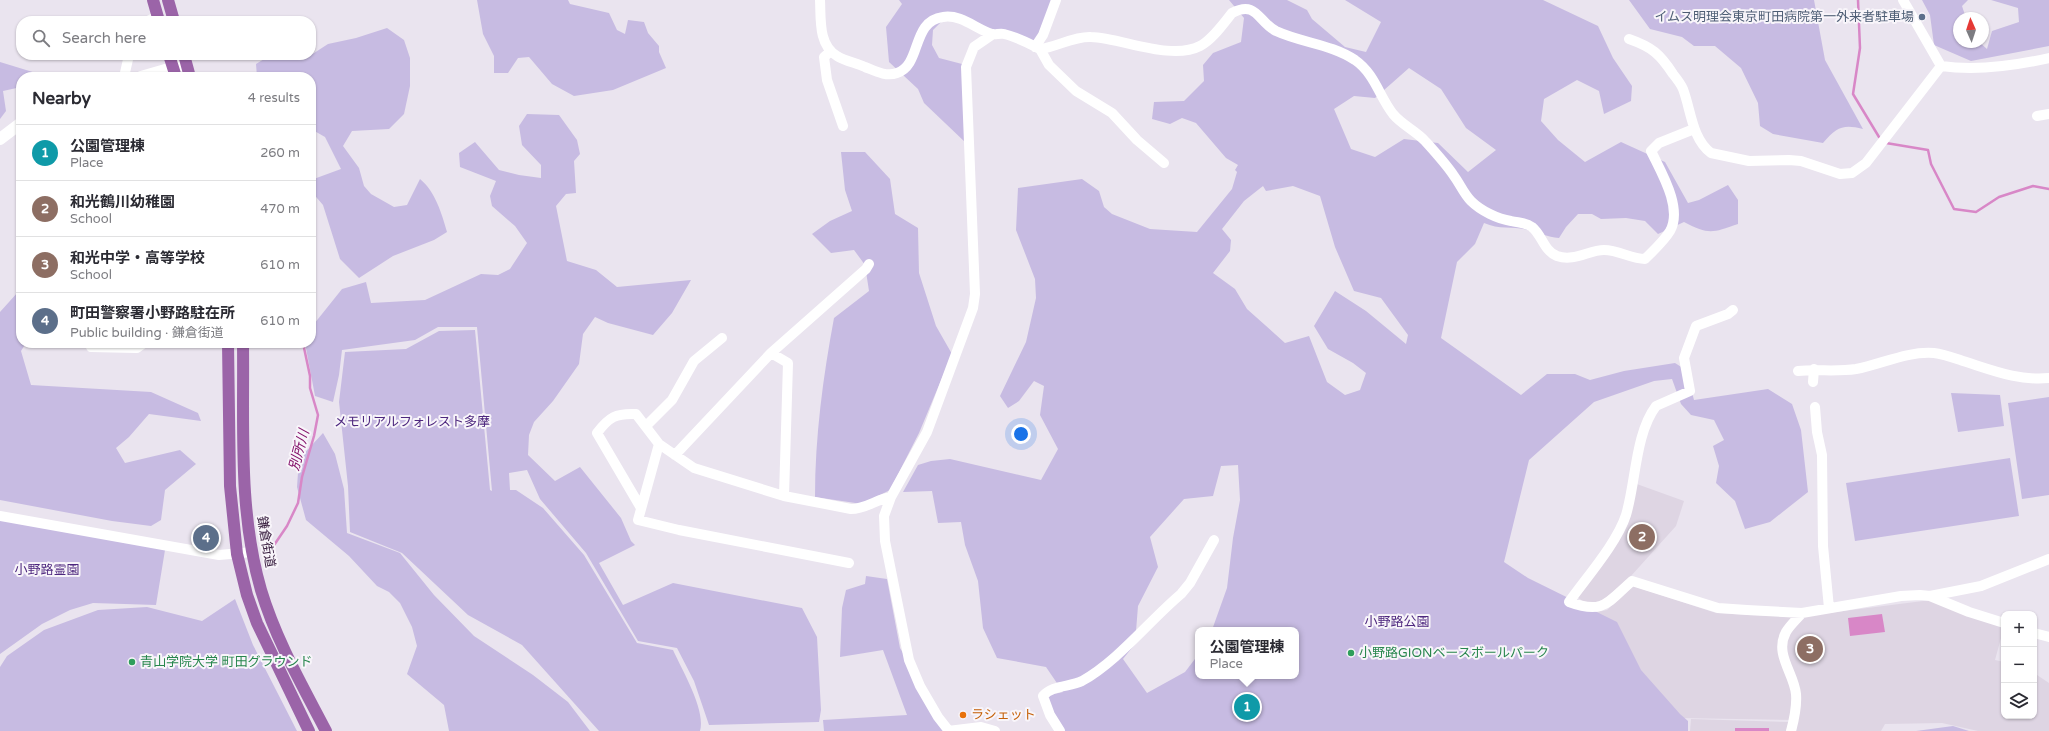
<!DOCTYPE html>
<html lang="en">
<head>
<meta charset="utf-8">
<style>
	:root { --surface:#fff; --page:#f2f2f3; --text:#2b2b33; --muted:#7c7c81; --line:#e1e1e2; --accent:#d93025 }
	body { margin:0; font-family:"Varela Round","Noto Sans JP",sans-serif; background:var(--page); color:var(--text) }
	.controls { position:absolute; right:12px; bottom:12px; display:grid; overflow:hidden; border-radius:8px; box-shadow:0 1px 3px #0004 }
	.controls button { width:36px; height:36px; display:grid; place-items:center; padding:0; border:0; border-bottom:1px solid var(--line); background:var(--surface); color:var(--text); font:20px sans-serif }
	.compass { position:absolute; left:1953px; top:12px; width:36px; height:36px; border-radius:50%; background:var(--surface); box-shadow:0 1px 3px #0004; rotate:357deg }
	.you { position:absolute; left:1021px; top:434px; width:14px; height:14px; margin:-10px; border:3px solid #fff; border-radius:50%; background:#1a73e8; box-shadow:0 0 0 6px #1a73e833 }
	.badge { display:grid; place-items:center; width:26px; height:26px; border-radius:50%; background:var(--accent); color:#fff; font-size:13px; font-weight:700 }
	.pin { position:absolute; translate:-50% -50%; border:2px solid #fff; box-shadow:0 1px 4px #0006 }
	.popup { position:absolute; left:1195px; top:627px; width:104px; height:52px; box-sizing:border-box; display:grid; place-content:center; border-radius:8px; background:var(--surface); filter:drop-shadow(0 1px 3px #0005); font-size:13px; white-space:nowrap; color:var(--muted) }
	.popup b { font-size:15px; color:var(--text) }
	.popup::after { content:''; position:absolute; left:50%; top:100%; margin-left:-8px; border:8px solid transparent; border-top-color:var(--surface) }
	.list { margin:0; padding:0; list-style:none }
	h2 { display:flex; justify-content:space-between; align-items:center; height:52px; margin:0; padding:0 16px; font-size:17px }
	h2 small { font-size:13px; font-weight:400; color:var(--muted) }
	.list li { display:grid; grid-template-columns:26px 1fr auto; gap:12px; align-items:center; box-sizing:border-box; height:56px; padding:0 16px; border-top:1px solid var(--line) }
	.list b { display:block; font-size:15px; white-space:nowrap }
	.list p { margin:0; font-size:13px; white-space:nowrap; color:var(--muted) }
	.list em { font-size:13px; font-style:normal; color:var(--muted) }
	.icon { flex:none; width:22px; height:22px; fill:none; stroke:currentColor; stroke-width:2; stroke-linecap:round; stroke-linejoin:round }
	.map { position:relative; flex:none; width:2049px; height:731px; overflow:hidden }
	.search { position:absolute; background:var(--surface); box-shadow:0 1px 3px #0004; left:16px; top:16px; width:300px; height:44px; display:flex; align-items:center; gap:10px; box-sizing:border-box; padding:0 14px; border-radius:16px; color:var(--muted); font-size:15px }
	.panel { position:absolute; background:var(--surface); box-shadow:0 1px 3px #0004; left:16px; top:72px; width:300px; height:276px; border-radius:16px }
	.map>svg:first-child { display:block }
	.built { fill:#ded5e3 }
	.green { fill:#c7bbe2; fill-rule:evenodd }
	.water { fill:#d887c7 }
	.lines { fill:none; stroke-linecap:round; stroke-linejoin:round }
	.stream { stroke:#d887c7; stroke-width:2.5 }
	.street { stroke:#fff; stroke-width:10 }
	.secondary { stroke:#fff; stroke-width:12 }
	.primary { stroke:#9b64a8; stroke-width:12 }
	.service-dot { fill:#5c6f8a; stroke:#f8f5fa; stroke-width:1.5 }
	.leisure-dot { fill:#2e9e5b; stroke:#f8f5fa; stroke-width:1.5 }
	.food-dot { fill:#e8710a; stroke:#f8f5fa; stroke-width:1.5 }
	.labels { text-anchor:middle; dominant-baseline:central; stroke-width:4; stroke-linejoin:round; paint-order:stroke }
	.service-label { font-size:13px; fill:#4e5e75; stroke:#f8f5fa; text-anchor:end }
	.park-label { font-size:13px; fill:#4d277e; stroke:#f8f5fa }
	.street-label { font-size:13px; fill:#3b2142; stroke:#f8f5fa }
	.leisure-label { font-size:13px; fill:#27864d; stroke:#f8f5fa; text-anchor:start }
	.food-label { font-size:13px; fill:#c56008; stroke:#f8f5fa; text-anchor:start }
	.water-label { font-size:14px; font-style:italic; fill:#85146c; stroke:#f8f5fa }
</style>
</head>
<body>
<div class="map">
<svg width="2049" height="731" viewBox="0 0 2049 731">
	<rect width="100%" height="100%" fill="#eae4ef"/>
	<path class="built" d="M1634 483 1684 501 1676 526 1631 576 1603 600 1592 603 1584 602 1577 597 1612 548Z
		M1633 586 1716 613 1748 615 1796 617 1931 600 2004 627 1995 660 2004 662V716H2034V673L2049 683V731H1978L1942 723 1885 724 1881 731H1796L1798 720 1679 718 1597 616V612L1607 610Z
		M1691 719 1789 722 1786 731H1690Z"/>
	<path class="green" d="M477 0H568L570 4 609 13 617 30 625 34 628 20 644 22 648 33 659 46V52L666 68 613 90 574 96 552 84 529 57 518 58 508 73H494V56L483 34Z
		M899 0H1053L1034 44 955 21 943 20 933 30 932 45 939 58 962 64 966 143 924 103 918 89 889 62 886 27 902 4Z
		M1229 0H1287L1307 10 1312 19 1345 47 1366 52 1381 22 1345 0H1543L1598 26 1613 58 1632 86 1631 101 1604 114 1599 91 1577 80 1544 99 1541 121 1558 140 1585 162 1621 142 1665 162 1688 203 1699 200 1728 185 1738 200V224C1712 233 1709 235 1684 222L1658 234 1645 221 1626 218 1601 219 1592 214H1578L1566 227 1559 238C1547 237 1540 233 1528 230 1513 226 1500 230 1484 223L1475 244 1457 262 1441 338 1521 395 1547 374H1575L1590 380 1624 371 1675 363 1686 370 1694 400 1768 389 1792 404 1801 430 1808 492 1770 522 1745 529 1735 501 1716 483 1719 466 1713 446 1724 440 1714 420 1691 415 1681 404 1672 379 1654 381 1594 402 1529 460 1504 562 1528 578 1617 622 1641 670 1680 714 1688 721V731H1065L1054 713 1048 698 1050 695 1063 692 1046 667 997 658 983 628 978 581 965 545 961 522 938 523 932 491 903 492 918 465 931 461 950 459 1041 480 1058 449 1040 415 1044 386 1034 381 1019 401 1008 408 1000 396 1026 342 1036 298 1035 279 1016 230 1018 188 1082 179 1099 191 1104 207 1112 214 1150 229 1197 232 1232 189 1237 172 1235 170 1238 165 1226 158 1196 123 1182 118 1170 124 1152 119 1154 102 1184 101 1204 81 1203 65 1213 53 1241 42 1244 18ZM1409 68 1441 89 1466 128 1496 150 1468 172 1438 143 1404 139 1375 157 1351 149 1334 109 1354 96 1375 98ZM1263 186 1266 191 1293 186 1320 196 1335 247 1354 291 1381 298 1408 335 1406 344 1366 311 1335 291 1314 326 1328 349 1353 363 1366 373 1360 390 1345 395 1327 382 1309 336 1285 343 1247 309 1235 289 1213 273 1230 251 1231 240 1222 229 1244 201ZM1238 465 1240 500 1233 538 1227 588 1212 630H1296V676H1198V655L1185 672 1147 693 1123 659 1135 644 1138 606 1158 567 1150 537 1184 499 1213 496 1221 466Z
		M1629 0H1814L1825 60 1863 129C1843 124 1837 127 1823 143L1773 134 1760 126 1758 103 1741 68 1715 46H1694L1682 37 1650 29Z
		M1922 0H1968L1962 6 1966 18H1959V42H1979L1987 49 1992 31 2019 22 2018 8 1991 0H2049V46L1971 61 1934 45 1930 15Z
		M387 28 404 40 410 58V86L404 114 389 129 352 131 343 146 359 168 364 186 371 194 394 207 407 205 420 179C435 191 442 214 447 232L434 240 393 256 359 278 340 259 323 205 311 191V180L341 169 325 137 311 129V77H257L256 64 269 56 294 59 311 55 328 44 356 38Z
		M0 62 49 77H21V87L3 91 6 111 0 119Z
		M527 114 559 115 577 140 580 154 574 161 576 193 566 194 556 206 567 261 596 270 617 287 691 280 672 313 653 335 608 323 595 317 583 334 579 364 553 401 534 422 529 435 528 455 555 481 580 467 621 518 631 541 635 545 599 563 623 605 673 583 802 608 817 637 821 710 819 722 709 725 694 681 677 648 638 641 586 553 540 499 527 470 509 473 510 490H516L543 508 584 555 637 643 673 650C682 670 706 710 700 731H599L522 645 468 615 402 553 350 532 348 486 339 402 345 352 406 349 439 331 475 330 490 490 492 491 477 327H438L415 340 342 350 339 375 333 402 315 396 305 343H311V324H314L342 289 366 282 371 303 425 300 481 274 498 275 510 269 527 243 515 226 492 206 490 196 496 181 460 167 459 153 475 142 499 170 519 175 541 178V165L522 145 519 126Z
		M841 152H865L890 179 895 214 918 228 919 273 936 326 952 354 919 433 890 490 862 504 815 497C815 437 823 377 834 318L869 291 865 265 854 250 831 253 812 234 830 221 852 211 845 190Z
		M18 292H21V343H26L21 351 31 385 151 392 198 413 201 421 149 414 129 437 116 448 125 463 180 450 196 464 165 490 161 520 151 526 112 521 0 500V312Z
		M1951 393 2000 395 2004 426 1958 432Z
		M2049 397V495L2022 499 2008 403Z
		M323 433 335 454 344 489 347 533 400 553 434 595 474 636 533 675 568 702 590 731H449L444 705 407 674 417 646 412 627 400 603 389 592 377 586 349 556 306 520 297 487 299 459Z
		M2010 458 2019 516 1855 541 1846 483Z
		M0 513 165 550 156 605 93 603 70 610 42 624 0 654Z
		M866 576 887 579 900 648 948 731H824L823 720 907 715 883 650 840 657 842 608 846 590 865 584Z
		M235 599 253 645 297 731H0V667L7 656 44 630 98 610 147 607 202 621Z
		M1953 726 1969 731H1916Z"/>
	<path class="water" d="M1882 614 1885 632 1850 636 1848 618Z
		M1735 728H1769V731H1735Z"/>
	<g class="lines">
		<path class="stream" d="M1858 0 1860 48 1853 94 1879 137
			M1886 143 1928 150 1931 164 1954 209 1976 212 1999 197 2033 186 2049 189
			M268 554 287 526 298 503 302 477 314 436 318 415 310 388V376L303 343"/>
		<path class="street" d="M820 0C821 18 818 45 837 56 845 61 856 63 865 67 875 71 886 77 897 73 922 65 911 21 943 17 961 14 976 29 992 34 995 35 1000 33 1004 34 1017 37 1028 43 1040 49 1057 47 1074 36 1091 37 1122 38 1171 61 1200 46 1212 40 1223 24 1232 13 1257 0 1258 22 1276 31 1302 43 1331 44 1355 60 1375 74 1379 96 1393 114 1402 125 1416 131 1425 141 1435 152 1446 164 1454 176 1460 184 1464 194 1471 201 1481 211 1498 219 1511 221 1519 223 1525 222 1532 227 1542 235 1544 251 1557 256 1574 262 1589 250 1604 250 1619 250 1631 259 1645 259 1654 250 1664 241 1670 231 1683 208 1661 172 1651 151L1659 143 1694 129
			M1903 0 1941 66C1977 71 2014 66 2049 58
			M148 21 158 16
			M1629 39C1652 47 1660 54 1673 74 1677 79 1681 84 1683 89 1691 110 1692 139 1711 153L1749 161 1789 160 1801 161 1840 174 1852 173 1866 163 1941 66
			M1035 47 1043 35 1056 0
			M1040 49 1049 65 1076 91 1112 113 1137 140 1164 163
			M831 51 824 57 827 80 843 126
			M124 77 129 55
			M2037 116 2049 114
			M1733 310 1728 314 1696 326 1684 358 1690 391 1656 406C1635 434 1636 482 1626 515 1617 543 1586 578 1569 602 1604 615 1608 602 1632 581L1718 608 1747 610 1802 613 1901 596 1920 595 1930 596 1969 612 2004 623
			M91 347 137 348 144 343
			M771 353 788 363 784 496
			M1798 371C1817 369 1837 372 1856 369 1882 364 1907 351 1934 353 1943 354 1954 358 1963 361 1992 370 2018 381 2049 378
			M1813 382 1814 369
			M1815 407 1817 432 1822 455 1823 546 1829 608
			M646 426 672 400 694 361 722 338
			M659 444 638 520 679 530 849 563
			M675 455 771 353 866 269 869 264
			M641 508 597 433C609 417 616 413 636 414L659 444 694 468 784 496 851 509C866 509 877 499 891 497
			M0 516 219 555 252 552
			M1930 596 1981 586 2049 559
			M2034 633 2049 637
			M948 731 981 727 995 731
			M949 731 938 717 920 686 909 660 885 541 884 516 891 497 927 432 973 308 975 294 966 67 974 47 993 34
			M1060 731 1050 715 1043 696C1052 685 1070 687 1082 681 1118 661 1149 621 1181 594L1190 583 1214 540
			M1791 731C1794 720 1797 706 1796 694 1794 673 1774 654 1786 632 1790 625 1797 619 1802 613"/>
		<path class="secondary" d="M141 77 186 64
			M0 139 21 123"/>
		<path class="primary" d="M153 0 159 21
			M168 0 174 21
			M169 55 176 77
			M184 55 190 77
			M228 343 230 486 237 554 247 595 257 623 309 731
			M243 343C244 425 238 511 261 590 276 640 302 685 326 731"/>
	</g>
	<circle class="service-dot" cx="1922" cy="17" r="4"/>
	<g class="leisure-dot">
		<circle cx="1351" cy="653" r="4"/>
		<circle cx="132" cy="662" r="4"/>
	</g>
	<circle class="food-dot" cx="963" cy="715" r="4"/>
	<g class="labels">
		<g class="service-label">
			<text x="1914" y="17">イムス明理会東京町田病院第一外来者駐車場</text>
		</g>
		<g class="park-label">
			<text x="412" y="422">メモリアルフォレスト多摩</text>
			<text x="47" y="570">小野路霊園</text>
			<text x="1397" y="622">小野路公園</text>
		</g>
		<g class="street-label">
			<text transform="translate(266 542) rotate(80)">鎌倉街道</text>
		</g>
		<g class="leisure-label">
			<text x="1359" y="653">小野路GIONベースボールパーク</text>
			<text x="140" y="662">青山学院大学 町田グラウンド</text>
		</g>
		<g class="food-label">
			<text x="971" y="715">ラシェット</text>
		</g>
		<g class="water-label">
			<text transform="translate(299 450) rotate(-75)">別所川</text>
		</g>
	</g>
</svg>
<div class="controls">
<button>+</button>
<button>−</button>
<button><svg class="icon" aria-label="layers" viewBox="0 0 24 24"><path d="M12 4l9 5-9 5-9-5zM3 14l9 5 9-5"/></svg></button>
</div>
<svg class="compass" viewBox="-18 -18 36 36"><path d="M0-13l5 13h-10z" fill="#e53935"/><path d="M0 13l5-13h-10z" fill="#7c7c81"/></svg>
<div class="you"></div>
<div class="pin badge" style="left:1247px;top:707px;background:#0f9aa8">1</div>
<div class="popup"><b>公園管理棟</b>Place</div>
<div class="pin badge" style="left:1642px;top:537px;background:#8d6e63">2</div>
<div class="pin badge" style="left:1810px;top:649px;background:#8d6e63">3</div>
<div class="pin badge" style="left:206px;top:538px;background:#5c6f8a">4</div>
<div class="search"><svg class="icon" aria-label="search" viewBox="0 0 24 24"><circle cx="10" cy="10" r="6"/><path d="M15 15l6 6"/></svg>Search here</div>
<section class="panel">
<h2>Nearby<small>4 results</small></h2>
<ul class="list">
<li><span class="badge" style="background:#0f9aa8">1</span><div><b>公園管理棟</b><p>Place</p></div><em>260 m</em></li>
<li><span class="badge" style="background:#8d6e63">2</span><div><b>和光鶴川幼稚園</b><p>School</p></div><em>470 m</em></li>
<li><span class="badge" style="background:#8d6e63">3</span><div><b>和光中学・高等学校</b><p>School</p></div><em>610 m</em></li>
<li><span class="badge" style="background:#5c6f8a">4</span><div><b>町田警察署小野路駐在所</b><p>Public building · 鎌倉街道</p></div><em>610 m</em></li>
</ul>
</section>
</div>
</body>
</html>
